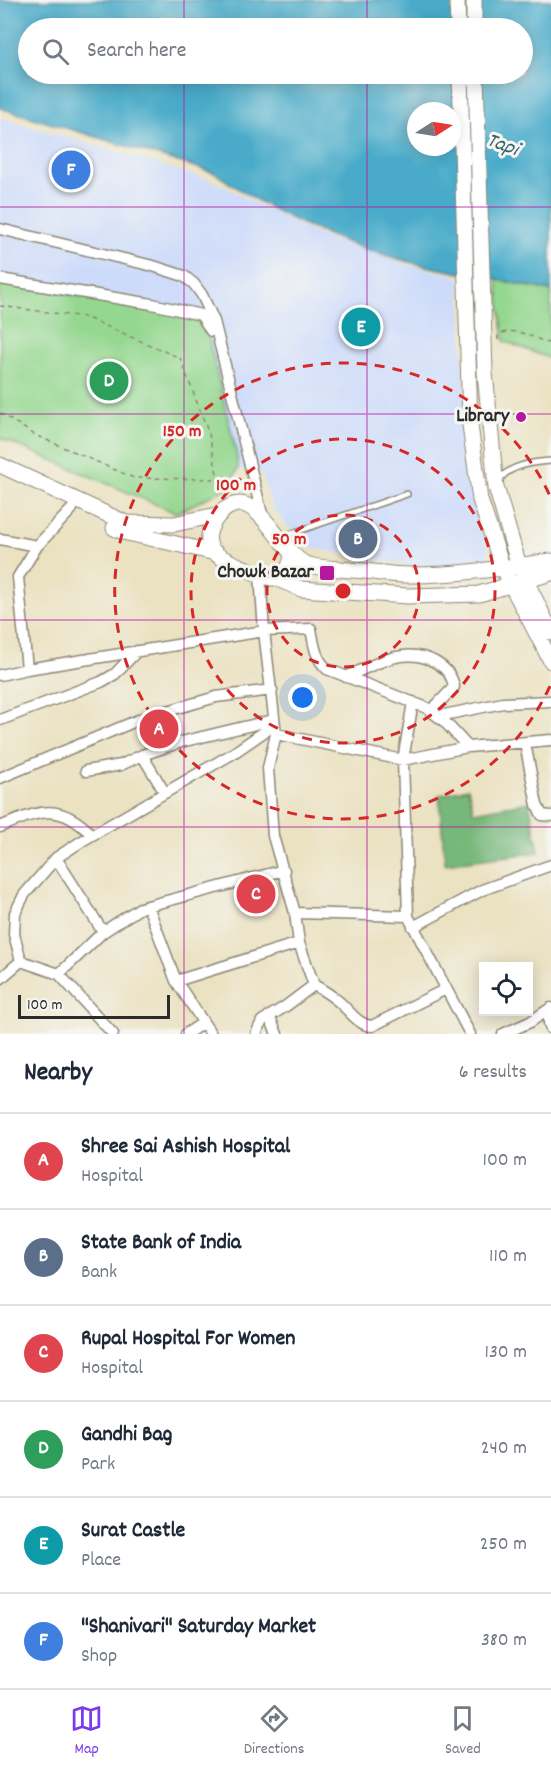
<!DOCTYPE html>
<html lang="en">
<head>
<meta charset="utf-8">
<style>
	:root { --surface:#fff; --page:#f6f6f7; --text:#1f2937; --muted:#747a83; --line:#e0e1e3; --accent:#7c3aed }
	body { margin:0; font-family:Dekko,sans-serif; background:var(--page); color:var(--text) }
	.controls { position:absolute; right:18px; bottom:18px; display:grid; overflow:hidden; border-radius:0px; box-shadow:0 3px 15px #0003 }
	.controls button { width:54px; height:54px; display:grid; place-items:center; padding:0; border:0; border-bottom:2px solid var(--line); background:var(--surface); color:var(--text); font:30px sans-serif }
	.compass { position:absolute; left:407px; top:102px; width:54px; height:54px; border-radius:50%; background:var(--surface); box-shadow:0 3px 15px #0003; rotate:78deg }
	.scale { position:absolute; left:18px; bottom:15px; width:152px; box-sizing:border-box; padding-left:6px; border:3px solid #2b2b2b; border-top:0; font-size:16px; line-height:21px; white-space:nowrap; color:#2b2b2b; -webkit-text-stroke:4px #f6f6f2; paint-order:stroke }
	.you { position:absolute; left:303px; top:698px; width:21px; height:21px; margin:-15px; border:4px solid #fff; border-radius:50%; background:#1a73e8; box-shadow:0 0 0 9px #1a73e833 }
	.badge { display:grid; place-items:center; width:39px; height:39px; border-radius:50%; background:var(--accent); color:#fff; font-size:20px; font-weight:700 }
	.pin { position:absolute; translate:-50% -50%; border:3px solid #fff; box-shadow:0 2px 6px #0006 }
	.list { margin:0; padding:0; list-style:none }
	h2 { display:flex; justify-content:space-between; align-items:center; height:78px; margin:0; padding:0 24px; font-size:26px }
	h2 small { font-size:20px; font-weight:400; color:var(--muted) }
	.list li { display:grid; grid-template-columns:39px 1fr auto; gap:18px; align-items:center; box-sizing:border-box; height:96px; padding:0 24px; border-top:2px solid var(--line) }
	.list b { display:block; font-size:22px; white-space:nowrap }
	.list p { margin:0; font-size:20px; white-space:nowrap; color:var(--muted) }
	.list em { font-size:20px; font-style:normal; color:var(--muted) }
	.icon { flex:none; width:33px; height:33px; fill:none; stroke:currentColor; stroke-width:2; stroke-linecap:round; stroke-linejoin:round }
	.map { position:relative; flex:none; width:551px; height:1034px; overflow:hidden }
	.search { position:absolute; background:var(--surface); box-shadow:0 3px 15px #0003; left:18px; right:18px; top:18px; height:66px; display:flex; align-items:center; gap:15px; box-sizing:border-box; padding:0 21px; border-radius:33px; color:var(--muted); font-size:22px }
	.sheet { height:654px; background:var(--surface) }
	nav { display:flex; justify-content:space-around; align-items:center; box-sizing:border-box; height:84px; border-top:2px solid var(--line); background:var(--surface); font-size:16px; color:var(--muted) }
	nav a { display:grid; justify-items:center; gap:3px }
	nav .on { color:var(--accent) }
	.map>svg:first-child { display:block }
	.built { fill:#cddbfa }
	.green { fill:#94d78f; stroke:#60815d; stroke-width:1.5 }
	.forest { fill:#77b87a; stroke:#517252; stroke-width:1.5 }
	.water { fill:#49abc9; stroke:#3a6b7a; stroke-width:1.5; fill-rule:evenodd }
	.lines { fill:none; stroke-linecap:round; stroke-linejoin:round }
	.service-casing { stroke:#8b8676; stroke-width:8 }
	.minor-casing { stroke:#8b8676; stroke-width:13 }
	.secondary-casing { stroke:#8b8676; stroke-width:17 }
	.path { stroke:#8b8676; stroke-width:1.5; stroke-dasharray:4.5 4.5; stroke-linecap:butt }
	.service { stroke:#fff; stroke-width:5 }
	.minor { stroke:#fff; stroke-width:10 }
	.secondary { stroke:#fff; stroke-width:15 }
	.grid { fill:none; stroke:#b5179e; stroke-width:1.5; stroke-opacity:0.55 }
	.ring { fill:none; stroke:#d62828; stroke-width:3; stroke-dasharray:10 8 }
	.poi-dot { fill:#b5179e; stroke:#f6f6f2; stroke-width:2 }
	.labels { text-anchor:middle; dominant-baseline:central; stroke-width:6; stroke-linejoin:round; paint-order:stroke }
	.poi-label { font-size:20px; font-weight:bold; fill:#2b2b2b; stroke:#f6f6f2; text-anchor:end }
	.water-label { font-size:21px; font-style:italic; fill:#375e6a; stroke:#f6f6f2 }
	.centre { fill:#d62828; stroke:#f6f6f2; stroke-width:3 }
	.ring-label { font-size:18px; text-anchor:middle; font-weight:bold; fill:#d62828; stroke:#f6f6f2; stroke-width:6; stroke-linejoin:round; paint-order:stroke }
</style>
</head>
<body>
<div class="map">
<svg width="551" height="1034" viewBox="0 0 551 1034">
	<rect width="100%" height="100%" fill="#f6f6f2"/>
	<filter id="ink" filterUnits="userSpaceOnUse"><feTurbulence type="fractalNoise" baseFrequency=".0167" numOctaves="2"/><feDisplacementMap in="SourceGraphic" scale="12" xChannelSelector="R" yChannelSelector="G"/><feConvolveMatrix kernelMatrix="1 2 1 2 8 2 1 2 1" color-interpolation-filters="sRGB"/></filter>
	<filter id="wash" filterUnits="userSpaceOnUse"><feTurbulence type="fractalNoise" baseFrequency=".008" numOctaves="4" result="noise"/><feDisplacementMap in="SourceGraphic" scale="24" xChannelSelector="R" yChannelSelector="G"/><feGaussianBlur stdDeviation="1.35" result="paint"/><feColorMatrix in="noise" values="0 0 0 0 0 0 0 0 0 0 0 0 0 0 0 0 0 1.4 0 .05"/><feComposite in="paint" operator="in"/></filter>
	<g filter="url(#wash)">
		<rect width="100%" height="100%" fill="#ebe2c2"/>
		<path class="built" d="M0 118 211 180 321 236 402 263 460 277 466 428 491 567 412 566 306 547 273 510 262 474 238 469 236 451 0 284Z"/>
		<path class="green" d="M497 280 551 291V359L504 341Z
			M0 283 194 315 205 324 236 451 238 469 227 488 176 513 0 438Z"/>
		<path class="forest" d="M468 788 474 812 529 802 539 852 445 864 439 795Z"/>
		<path class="water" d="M0 0H551V291C502 278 451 274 402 260 336 242 271 213 215 173L0 108ZM28 28H522V74H28ZM416 111H452V147H416Z"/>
	</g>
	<g filter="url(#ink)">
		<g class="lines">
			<g class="service-casing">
				<path id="service" d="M499 481C508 465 534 462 551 461
					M281 537 407 494"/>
			</g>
			<g class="minor-casing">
				<path id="minor" d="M0 229 153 266 184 276 194 284 202 295 214 321 263 518
					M0 279 152 304 201 315 211 331
					M0 539 37 546
					M27 669 18 577 37 546 72 509
					M0 675 27 669 264 631 311 629C314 644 315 658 327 669L427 708 444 721 468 747
					M346 677C374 665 405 645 435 662 446 668 452 675 454 687L431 711
					M413 702 403 760 408 916 470 1034
					M439 716 503 703 551 701
					M0 720 101 682 115 674 137 651
					M276 734 403 760 468 747 551 740
					M525 743 537 805 542 815 551 816
					M142 755 165 793
					M86 771 121 765 142 755 181 742 273 720
					M0 778 143 718 216 697 272 690
					M0 827C39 811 59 801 92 835
					M56 858 103 932
					M148 906 176 981 211 1034
					M295 913 408 916
					M413 927 482 890 551 865
					M21 961 14 934 15 913 24 895 56 858 82 841 232 754 274 725
					M59 974 103 932 140 908 284 870
					M0 979 21 961 59 974 113 1034
					M176 981 299 943
					M314 985C321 989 328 993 334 998 347 1006 356 1025 372 1026L446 989
					M549 1010V1023L551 1029
					M269 1016 277 1034
					M186 1034 203 1023
					M256 1034 262 1021 286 1006 314 985 299 943 295 913 273 836 268 768 276 734 264 631 260 575
					M503 1034 530 1022 551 1008"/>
			</g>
			<g class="secondary-casing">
				<path id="secondary" d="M457 0 458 28
					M474 0V28
					M460 74 470 425 480 500 503 569 551 661
					M476 74 485 373 496 487 519 566 551 632
					M0 465 126 523 174 524 217 515
					M114 528 123 532 216 553
					M292 555C290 568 285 579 270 578 258 574 225 561 216 554 197 538 219 504 240 504 263 504 284 555 306 564 319 569 337 568 351 570 371 571 391 575 410 575 457 575 504 568 551 561
					M278 579 301 589 408 596 479 594 551 573"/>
			</g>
			<path class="path" d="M0 306 85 317 180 358 209 434 218 479 227 488
				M498 340V336C512 324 535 339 551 344
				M0 413 35 435 134 478 217 479"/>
			<use href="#service" class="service"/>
			<use href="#minor" class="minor"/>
			<use href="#secondary" class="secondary"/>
		</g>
	</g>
	<path class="grid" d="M184 0V28M367 0V28M184 74V1034M367 74V1034M0 207H551M0 414H551M0 620H551M0 827H551"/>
	<g class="ring">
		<circle cx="343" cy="591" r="76"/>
		<circle cx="343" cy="591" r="152"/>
		<path d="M550 686A228 228 0 1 1 550 496"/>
	</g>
	<g class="poi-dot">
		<circle cx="521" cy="417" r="6"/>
		<rect x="319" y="565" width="16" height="16" rx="3"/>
	</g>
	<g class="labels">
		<g class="poi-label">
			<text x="509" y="417">Library</text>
			<text x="314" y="573">Chowk Bazar</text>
		</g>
		<g class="water-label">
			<text transform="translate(502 146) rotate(20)">Tapi</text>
		</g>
	</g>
	<circle cx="343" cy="591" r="9" class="centre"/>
	<g class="ring-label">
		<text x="182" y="436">150 m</text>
		<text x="236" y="490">100 m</text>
		<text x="289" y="544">50 m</text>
	</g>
</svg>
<div class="controls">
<button><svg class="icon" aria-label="locate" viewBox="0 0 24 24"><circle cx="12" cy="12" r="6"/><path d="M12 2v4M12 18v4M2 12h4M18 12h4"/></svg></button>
</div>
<svg class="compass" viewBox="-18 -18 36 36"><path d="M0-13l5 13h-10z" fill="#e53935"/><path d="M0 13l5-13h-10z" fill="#747a83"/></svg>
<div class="scale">100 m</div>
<div class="you"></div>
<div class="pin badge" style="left:159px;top:729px;background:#e0444e">A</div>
<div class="pin badge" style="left:358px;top:539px;background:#5c6f8a">B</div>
<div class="pin badge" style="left:256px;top:894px;background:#e0444e">C</div>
<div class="pin badge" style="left:109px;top:381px;background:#2e9e5b">D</div>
<div class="pin badge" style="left:361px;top:327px;background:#0f9aa8">E</div>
<div class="pin badge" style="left:71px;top:170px;background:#3f7fe0">F</div>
<div class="search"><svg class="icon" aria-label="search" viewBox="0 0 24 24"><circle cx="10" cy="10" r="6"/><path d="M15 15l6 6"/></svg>Search here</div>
</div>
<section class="sheet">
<h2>Nearby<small>6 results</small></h2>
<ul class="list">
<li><span class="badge" style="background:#e0444e">A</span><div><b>Shree Sai Ashish Hospital</b><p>Hospital</p></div><em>100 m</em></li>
<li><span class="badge" style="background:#5c6f8a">B</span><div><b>State Bank of India</b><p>Bank</p></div><em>110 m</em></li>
<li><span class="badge" style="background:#e0444e">C</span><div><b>Rupal Hospital For Women</b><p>Hospital</p></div><em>130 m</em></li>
<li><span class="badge" style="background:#2e9e5b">D</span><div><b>Gandhi Bag</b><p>Park</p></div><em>240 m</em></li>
<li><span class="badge" style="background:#0f9aa8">E</span><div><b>Surat Castle</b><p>Place</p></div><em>250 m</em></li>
<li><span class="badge" style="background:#3f7fe0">F</span><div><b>&quot;Shanivari&quot; Saturday Market</b><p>Shop</p></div><em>380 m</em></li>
</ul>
</section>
<nav>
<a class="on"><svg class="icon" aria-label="map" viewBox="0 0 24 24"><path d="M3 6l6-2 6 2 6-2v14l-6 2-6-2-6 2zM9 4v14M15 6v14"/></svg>Map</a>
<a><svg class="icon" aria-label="directions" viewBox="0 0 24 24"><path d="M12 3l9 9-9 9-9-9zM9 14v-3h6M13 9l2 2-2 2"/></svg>Directions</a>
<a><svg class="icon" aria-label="saved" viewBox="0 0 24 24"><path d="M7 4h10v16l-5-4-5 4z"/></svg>Saved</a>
</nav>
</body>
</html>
